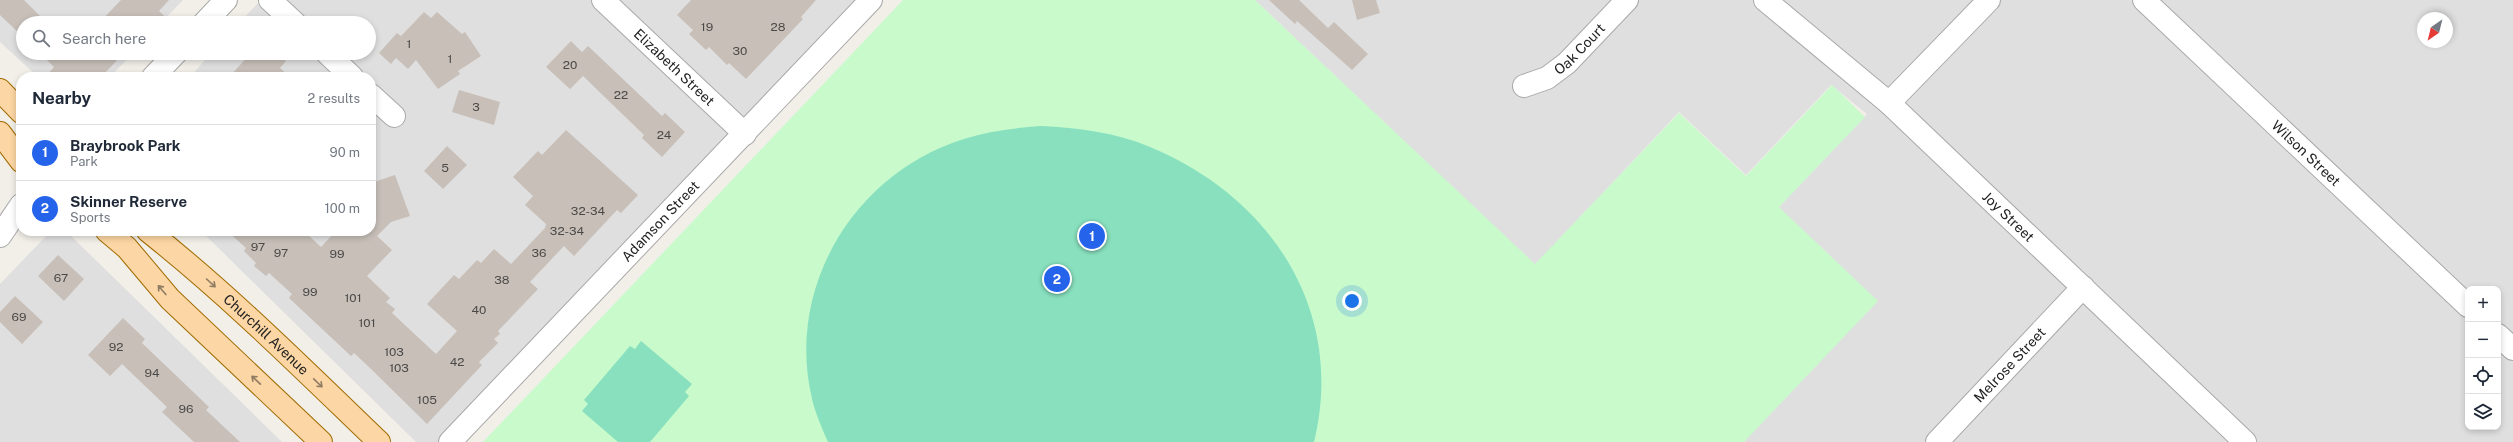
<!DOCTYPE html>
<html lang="en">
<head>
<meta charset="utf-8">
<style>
	:root { --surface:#fff; --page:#f2f2f3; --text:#1f2937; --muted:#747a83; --line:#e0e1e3; --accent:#2563eb }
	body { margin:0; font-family:"Public Sans",sans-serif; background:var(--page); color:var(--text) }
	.controls { position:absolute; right:12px; bottom:12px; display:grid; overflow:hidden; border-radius:8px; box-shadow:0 2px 6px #0003 }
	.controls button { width:36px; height:36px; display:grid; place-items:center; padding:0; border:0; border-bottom:1px solid var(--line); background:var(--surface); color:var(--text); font:20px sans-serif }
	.compass { position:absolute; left:2417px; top:12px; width:36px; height:36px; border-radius:50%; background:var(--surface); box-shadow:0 2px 6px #0003; rotate:215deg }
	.you { position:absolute; left:1352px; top:301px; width:14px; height:14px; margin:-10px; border:3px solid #fff; border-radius:50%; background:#1a73e8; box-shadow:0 0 0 6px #1a73e833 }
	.badge { display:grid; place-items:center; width:26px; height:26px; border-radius:50%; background:var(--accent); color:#fff; font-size:13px; font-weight:700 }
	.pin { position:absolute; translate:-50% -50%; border:2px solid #fff; box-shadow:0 1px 4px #0006 }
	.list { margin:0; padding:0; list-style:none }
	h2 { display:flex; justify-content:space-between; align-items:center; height:52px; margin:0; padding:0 16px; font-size:17px }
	h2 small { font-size:13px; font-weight:400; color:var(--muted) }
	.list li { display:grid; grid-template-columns:26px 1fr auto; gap:12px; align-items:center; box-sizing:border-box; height:56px; padding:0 16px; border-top:1px solid var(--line) }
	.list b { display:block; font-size:15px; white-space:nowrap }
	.list p { margin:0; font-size:13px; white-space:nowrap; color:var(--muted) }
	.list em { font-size:13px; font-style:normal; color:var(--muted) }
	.icon { flex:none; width:22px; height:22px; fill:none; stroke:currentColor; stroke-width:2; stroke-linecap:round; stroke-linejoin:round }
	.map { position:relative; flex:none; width:2513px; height:442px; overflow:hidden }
	.search { position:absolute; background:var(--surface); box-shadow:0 2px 6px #0003; left:16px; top:16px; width:360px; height:44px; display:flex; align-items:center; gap:10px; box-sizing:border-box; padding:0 14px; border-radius:22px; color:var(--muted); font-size:15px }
	.panel { position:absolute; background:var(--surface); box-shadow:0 2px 6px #0003; left:16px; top:72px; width:360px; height:164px; border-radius:16px }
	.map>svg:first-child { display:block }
	.residential { fill:#e0dfdf; fill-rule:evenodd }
	.park { fill:#c8facc }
	.pitch { fill:#88e0be }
	.building { fill:#c7bfb8 }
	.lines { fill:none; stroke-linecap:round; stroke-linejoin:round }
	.minor-casing { stroke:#a9a9a9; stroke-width:24 }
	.major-casing { stroke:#a06b00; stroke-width:24 }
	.minor { stroke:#fff; stroke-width:22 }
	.major { stroke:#fcd6a4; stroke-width:22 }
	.oneway { stroke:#8f7c63 }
	.labels { text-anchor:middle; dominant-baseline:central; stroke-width:3; stroke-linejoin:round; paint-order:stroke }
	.number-label { font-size:12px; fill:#4b4948 }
	.street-label { font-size:14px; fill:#222; stroke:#fff }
</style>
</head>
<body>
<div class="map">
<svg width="2513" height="442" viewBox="0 0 2513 442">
	<rect width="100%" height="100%" fill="#f2efe9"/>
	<path class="residential" d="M0 0H183L161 23H23V53H133L110 77H38L0 42Z
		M261 0H871L451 442H416L201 231H371V77H190L211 53H369V23H239Z
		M1255 0H2513V442H1715L1777 209 1867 114 1831 85 1746 175 1679 112 1535 265ZM2423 18H2447V42H2423ZM2468 289H2498V427H2468Z
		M51 231H66L282 442H0V284Z"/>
	<path class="park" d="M903 0H1255L1535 264 1679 113 1746 176 1832 85 1865 117 1779 207 1878 301 1744 442H483Z"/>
	<path class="pitch" d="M1041 126C1078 128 1115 132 1150 147 1271 197 1346 311 1314 442H828C821 426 814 410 811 394 787 283 857 172 964 139 989 131 1015 128 1041 126Z
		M641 341 692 384 685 392 689 396 650 442H618L582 411 588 404 584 400 630 346 635 349Z"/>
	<path class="building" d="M0 0H24L47 23H23V37L0 15Z
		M121 0H169L159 11 172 23H99Z
		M691 0H816L801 17 803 19 746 79 729 63 727 65 709 47 706 50 689 34 693 30 677 15Z
		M1269 0H1299L1328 28 1334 22 1368 54 1352 70 1297 21 1295 24Z
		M1352 0H1376L1380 13 1357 20Z
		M424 12 431 18 437 12 462 34 465 32 481 56 458 71 460 74 438 89 416 60 408 69 396 58 391 64 379 53 397 33 401 36Z
		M571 41 582 52 588 46 662 116 665 113 685 132 662 157 642 138 644 135 583 76 570 89 546 67Z
		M40 53H124L101 77H45L54 67Z
		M251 53H277L286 61 280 68 290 77H229Z
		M459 90 500 102 494 125 452 112Z
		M566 130 638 195 621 213 617 210 574 256 564 246 530 282 538 289 498 331 500 334 494 339 498 343 479 362 482 365 427 424 370 368 354 353 351 356 289 298 292 294 269 273 266 276 254 266 256 263 244 251 246 248 227 231H304L321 247 336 231H371V183L395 175 410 216 391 222 377 236 392 250 367 276 390 298 386 302 395 309 392 313 436 354 457 331 427 304 454 275 459 279 477 260 481 263 494 249 511 264 545 228 546 224 525 205 533 196 513 177 538 151 542 155Z
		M447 146 467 165 443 189 424 171Z
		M58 255 84 279 64 301 38 276Z
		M15 296 43 322 22 344 0 322V312Z
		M123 318 145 339 142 343 209 407 206 410 240 442H194L162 412 167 407 122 364 110 376 88 355Z"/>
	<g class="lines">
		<g class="minor-casing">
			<g id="minor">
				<path d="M270 0 295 23"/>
				<path id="s1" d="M603 0 745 134"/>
				<path id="s2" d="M1765 0 1889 103 2245 442"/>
				<path id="s3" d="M2144 0 2468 306"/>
				<path d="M204 23 226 0"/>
				<path d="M327 53 352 77"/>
				<path d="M153 77 176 53"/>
				<path id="s4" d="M1524 86 1547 78 1567 63 1627 0"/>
				<path d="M371 95 394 116"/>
				<path d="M1889 103 1989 0"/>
				<path d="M0 236 21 205"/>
				<path d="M2498 335 2513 349"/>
				<path id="s5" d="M450 442 871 0"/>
				<path id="s6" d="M1937 442 2083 287"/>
			</g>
		</g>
		<g class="major-casing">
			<g id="major">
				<path d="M0 90 21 112"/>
				<path d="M0 133 21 161"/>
				<path d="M107 231 127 248 170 299 321 442"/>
				<path id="s7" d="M148 231C230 296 304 370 379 442"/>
			</g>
		</g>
		<use href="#minor" class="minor"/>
		<use href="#major" class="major"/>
	</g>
	<defs><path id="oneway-shaft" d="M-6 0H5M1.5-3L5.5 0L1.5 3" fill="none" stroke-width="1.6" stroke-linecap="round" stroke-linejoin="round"/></defs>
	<g class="oneway">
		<use href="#oneway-shaft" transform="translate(211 283) rotate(42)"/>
		<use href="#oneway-shaft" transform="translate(162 290) rotate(-131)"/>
		<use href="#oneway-shaft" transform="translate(256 380) rotate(-137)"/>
		<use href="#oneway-shaft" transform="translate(318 383) rotate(44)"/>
	</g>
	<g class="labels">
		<g class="number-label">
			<text x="707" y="27">19</text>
			<text x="778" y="27">28</text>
			<text x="409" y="44">1</text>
			<text x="740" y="51">30</text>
			<text x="450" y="59">1</text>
			<text x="570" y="65">20</text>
			<text x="621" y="95">22</text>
			<text x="476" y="107">3</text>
			<text x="664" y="135">24</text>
			<text x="445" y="168">5</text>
			<text x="588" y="211">32-34</text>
			<text x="567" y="231">32-34</text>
			<text x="258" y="247">97</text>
			<text x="281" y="253">97</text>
			<text x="539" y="253">36</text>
			<text x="337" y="254">99</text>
			<text x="61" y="278">67</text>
			<text x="502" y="280">38</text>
			<text x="310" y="292">99</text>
			<text x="353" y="298">101</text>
			<text x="479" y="310">40</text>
			<text x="19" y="317">69</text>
			<text x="367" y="323">101</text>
			<text x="116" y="347">92</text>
			<text x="394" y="352">103</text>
			<text x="457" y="362">42</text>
			<text x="399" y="368">103</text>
			<text x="152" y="373">94</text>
			<text x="427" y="400">105</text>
			<text x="186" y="409">96</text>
		</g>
		<g class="street-label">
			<text stroke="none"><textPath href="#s4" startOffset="68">Oak Court</textPath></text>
			<text stroke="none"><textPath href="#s1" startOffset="98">Elizabeth Street</textPath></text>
			<text stroke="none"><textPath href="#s3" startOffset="223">Wilson Street</textPath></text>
			<text stroke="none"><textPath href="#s2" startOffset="326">Joy Street</textPath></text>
			<text stroke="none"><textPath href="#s5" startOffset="305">Adamson Street</textPath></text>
			<text stroke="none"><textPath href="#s7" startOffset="157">Churchill Avenue</textPath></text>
			<text stroke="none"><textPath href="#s6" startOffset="106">Melrose Street</textPath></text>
		</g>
	</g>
</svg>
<div class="controls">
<button>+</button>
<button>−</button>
<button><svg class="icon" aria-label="locate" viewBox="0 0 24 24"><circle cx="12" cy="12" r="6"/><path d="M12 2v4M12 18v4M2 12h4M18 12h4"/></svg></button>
<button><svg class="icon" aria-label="layers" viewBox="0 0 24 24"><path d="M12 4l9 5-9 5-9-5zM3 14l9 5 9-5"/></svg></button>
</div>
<svg class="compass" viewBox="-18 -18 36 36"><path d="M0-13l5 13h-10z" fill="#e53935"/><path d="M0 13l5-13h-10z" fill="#747a83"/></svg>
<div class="you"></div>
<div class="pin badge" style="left:1092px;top:236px">1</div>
<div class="pin badge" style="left:1057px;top:279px">2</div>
<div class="search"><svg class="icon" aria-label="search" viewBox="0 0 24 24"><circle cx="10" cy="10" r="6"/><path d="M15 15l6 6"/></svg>Search here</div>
<section class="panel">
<h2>Nearby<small>2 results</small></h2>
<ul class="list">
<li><span class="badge">1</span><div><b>Braybrook Park</b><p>Park</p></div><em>90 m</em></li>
<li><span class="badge">2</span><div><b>Skinner Reserve</b><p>Sports</p></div><em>100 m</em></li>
</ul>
</section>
</div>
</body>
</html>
